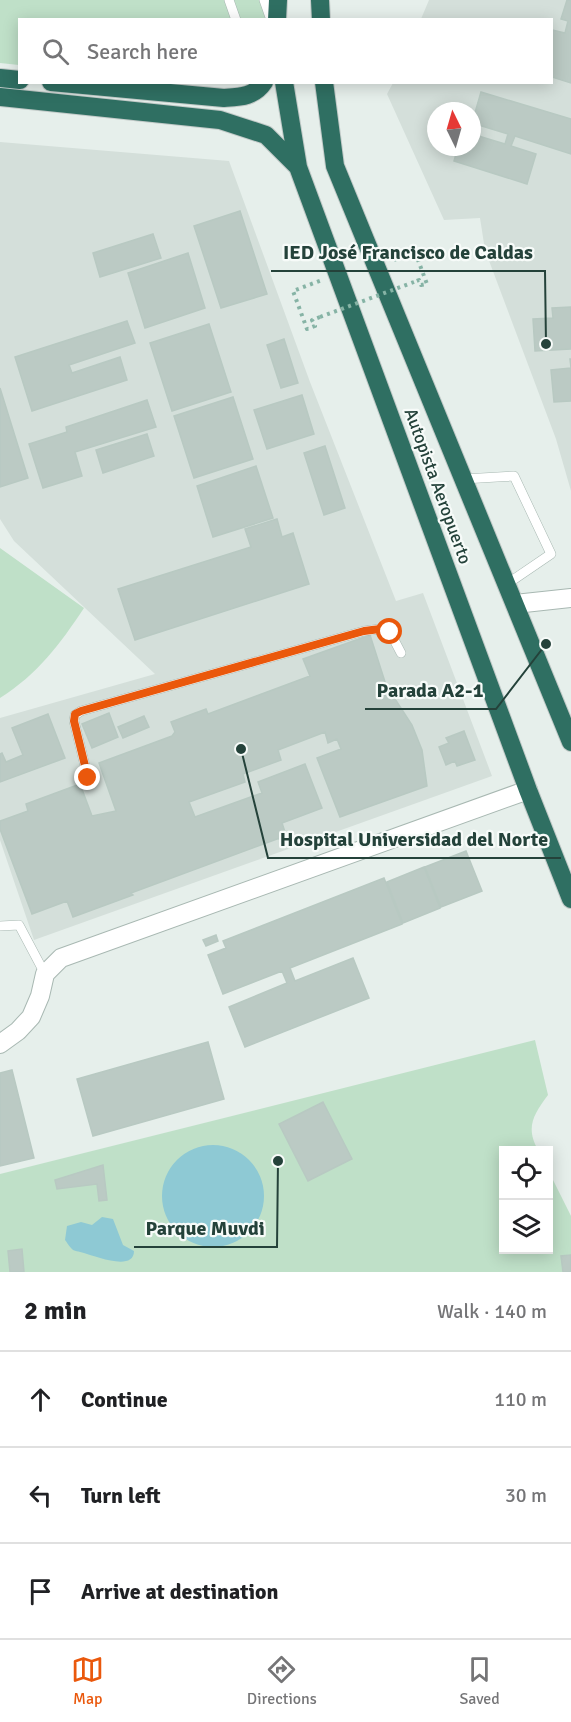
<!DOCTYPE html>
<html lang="en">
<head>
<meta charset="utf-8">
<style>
	:root { --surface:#fff; --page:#f2f2f2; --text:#202124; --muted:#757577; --line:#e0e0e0; --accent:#ea580c }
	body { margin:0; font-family:Signika,sans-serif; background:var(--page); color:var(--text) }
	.controls { position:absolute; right:18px; bottom:18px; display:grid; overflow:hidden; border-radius:0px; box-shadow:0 3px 15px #0003 }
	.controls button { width:54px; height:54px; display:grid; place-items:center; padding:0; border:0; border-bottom:2px solid var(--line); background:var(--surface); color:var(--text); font:30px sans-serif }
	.compass { position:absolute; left:427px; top:102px; width:54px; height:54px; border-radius:50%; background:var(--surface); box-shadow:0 3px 15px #0003; rotate:355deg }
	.stop { position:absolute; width:18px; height:18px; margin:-14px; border:4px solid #ea580c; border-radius:50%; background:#fff }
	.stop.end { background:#ea580c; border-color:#fff; box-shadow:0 2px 6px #0008 }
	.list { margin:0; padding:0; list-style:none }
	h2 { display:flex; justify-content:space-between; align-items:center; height:78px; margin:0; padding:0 24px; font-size:26px }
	h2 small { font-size:20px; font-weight:400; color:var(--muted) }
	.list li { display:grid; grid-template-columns:39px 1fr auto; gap:18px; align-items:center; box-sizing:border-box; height:96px; padding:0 24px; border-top:2px solid var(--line) }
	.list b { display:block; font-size:22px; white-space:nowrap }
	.list em { font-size:20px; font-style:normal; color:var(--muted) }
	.icon { flex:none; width:33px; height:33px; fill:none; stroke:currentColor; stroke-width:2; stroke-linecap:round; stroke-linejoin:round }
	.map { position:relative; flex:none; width:571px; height:1272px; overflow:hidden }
	.search { position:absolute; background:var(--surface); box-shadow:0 3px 15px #0003; left:18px; right:18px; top:18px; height:66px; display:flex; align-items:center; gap:15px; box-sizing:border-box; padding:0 21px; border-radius:0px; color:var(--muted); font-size:22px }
	.sheet { height:366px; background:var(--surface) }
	nav { display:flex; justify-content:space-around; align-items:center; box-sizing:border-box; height:84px; border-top:2px solid var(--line); background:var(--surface); font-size:16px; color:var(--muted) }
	nav a { display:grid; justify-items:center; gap:3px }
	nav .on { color:var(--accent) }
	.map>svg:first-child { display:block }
	.built { fill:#d4dfda; fill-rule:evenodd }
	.green { fill:#bfe0c8 }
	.water { fill:#8ec9d4 }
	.building { fill:#bbcac4; stroke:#b8c9c2; stroke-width:1.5 }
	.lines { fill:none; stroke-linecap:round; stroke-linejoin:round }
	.lane-casing { stroke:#a8b8b2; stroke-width:10 }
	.street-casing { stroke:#a8b8b2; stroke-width:20 }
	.highway-casing { stroke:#c2cac8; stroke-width:20 }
	.path { stroke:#86b3a5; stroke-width:4; stroke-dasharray:3 4.5; stroke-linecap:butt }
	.lane { stroke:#fff; stroke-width:9 }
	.street { stroke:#fff; stroke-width:18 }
	.highway { stroke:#2f6f62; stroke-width:18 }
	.path-bridge { stroke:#86b3a5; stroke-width:4; stroke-dasharray:3 4.5; stroke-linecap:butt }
	.route { stroke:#ea580c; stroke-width:8 }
	.labels { text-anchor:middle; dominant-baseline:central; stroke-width:4.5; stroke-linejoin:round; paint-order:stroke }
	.street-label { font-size:18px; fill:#24423a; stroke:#f7fbf9 }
	.leader { fill:none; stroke:#24423a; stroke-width:2 }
	.callout-dot { fill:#24423a; stroke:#f7fbf9; stroke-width:2 }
	.callout-label { font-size:20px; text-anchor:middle; font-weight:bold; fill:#24423a; stroke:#f7fbf9; stroke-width:4.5; stroke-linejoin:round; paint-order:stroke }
</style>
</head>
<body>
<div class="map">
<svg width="571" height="1272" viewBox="0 0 571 1272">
	<rect width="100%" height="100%" fill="#e6efeb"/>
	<path class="built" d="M429 0H571V491L556 439 485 250 480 218 444 220 387 94 393 83 552 82V20L421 19ZM436 111H472V147H436Z
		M0 142 229 161 310 382 396 601 423 593 492 776 34 940 0 840V718L155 674 14 541 0 519Z"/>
	<path class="green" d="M0 0H266L265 19 20 20 19 65 0 63Z
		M0 548 84 608C60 644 38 674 0 698Z
		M535 1040 548 1095C534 1114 525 1127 538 1150H504V1250H548L549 1172 571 1216V1272H0V1174Z"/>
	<path class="water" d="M162 1196a51 51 0 1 1 102 0a51 51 0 1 1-102 0Z
		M102 1217 113 1219 123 1245 134 1251C134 1272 95 1256 84 1253 79 1251 74 1252 71 1248 68 1245 67 1242 65 1240L67 1226 81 1222 92 1225Z"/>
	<path class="building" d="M567 0H571V83L552 77V30L565 33 568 21 561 19Z
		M481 92 571 119V154L515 136 511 146 536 154 527 184 454 161 458 147H472V134L505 144 508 134 472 123Z
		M240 211 267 294 221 308 194 226Z
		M153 234 161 258 100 277 93 253Z
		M188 253 205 308 145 328 128 273Z
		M571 307V349L535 351 533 319 553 318 552 308Z
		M127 321 135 343 69 365 72 373 120 357 127 380 32 411 15 357Z
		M209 324 231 392 172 411 150 343Z
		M284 339 298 383 281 388 267 345Z
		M570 359H571V401L554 402 551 370 571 368Z
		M0 388 28 478 0 487Z
		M302 395 314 434 267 449 254 410Z
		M233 397 253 459 194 478 174 416Z
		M147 400 156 427 75 452 82 476 43 488 29 444 67 432 66 427Z
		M147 434 154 456 103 473 96 450Z
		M325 446 345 508 324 515 304 453Z
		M256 466 273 518 213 537 197 486Z
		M277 519 282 537 293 533 309 584 135 640 118 589 251 547 245 529Z
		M370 635 386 685 412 725 422 750 427 786 340 817 317 758 341 749 337 739 328 743 325 732 278 750 281 760 243 774 245 782 189 802 195 817 262 793 258 782 305 764 322 808 282 823 287 838 277 839 131 893 133 895 73 917 67 901 32 914 0 829V821L28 811 26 804 80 784 92 816 116 811 99 763 172 736 175 732 171 722 206 709 208 714 310 676 303 659Z
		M109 713 118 737 92 748 82 724Z
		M48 714 65 758 0 782V754L2 753 6 762 23 755 12 728Z
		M144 716 149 727 123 738 118 727Z
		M464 731 475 760 457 766 455 761 446 765 439 747 449 743 446 738Z
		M466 851 482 891 441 907 425 867Z
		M424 867 440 908 403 923 387 882Z
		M384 878 402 924 290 968 295 981 353 958 369 998 245 1047 229 1007 287 983 282 971 223 994 208 955 226 948 223 941Z
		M216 935 218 941 206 946 203 940Z
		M208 1042 224 1099 93 1136 77 1079Z
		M12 1070 34 1158 0 1166V1073Z
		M323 1102 352 1159 308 1181 279 1124Z
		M103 1165 107 1200 99 1201 97 1184 57 1189 55 1180Z
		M22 1249 24 1272H10L8 1251Z
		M571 1255V1272H563L561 1256Z"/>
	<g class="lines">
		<g class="lane-casing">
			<path id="lane" d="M229 0 236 20
				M264 0 271 20
				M464 479 514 476 551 554 507 584
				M88 778 74 721 75 715 81 711 364 631 380 629 390 632 401 653
				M0 926 19 925 45 974"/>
		</g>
		<g class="street-casing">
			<path id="street" d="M515 604 571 598
				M0 1044 18 1031 31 1017 40 996 45 974 61 958 528 790"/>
		</g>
		<g class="highway-casing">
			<path id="highway" d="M320 0 321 20
				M277 20 278 0
				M0 78 20 80
				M51 82 224 98C240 97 254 97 264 82
				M284 82 298 167 528 790 571 899
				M324 82 335 166 571 742
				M0 97 220 120 266 135 298 167"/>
		</g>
		<path class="path" d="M394 260 415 252 427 284 421 285 419 280 414 282
			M320 317 312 320 315 326 307 329 293 291 322 280"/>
		<use href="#lane" class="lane"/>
		<use href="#street" class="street"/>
		<use href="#highway" class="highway"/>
		<path class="path-bridge" d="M320 317 414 282"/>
	</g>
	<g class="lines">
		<path class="route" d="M88 778 74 721 75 714 81 711 364 631 380 629 390 632"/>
	</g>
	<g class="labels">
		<g class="street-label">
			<text transform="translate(438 486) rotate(70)">Autopista Aeropuerto</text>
		</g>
	</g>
	<path class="leader" d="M546 344L545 271H271M546 644L496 709H365M241 749L268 858H561M278 1161L277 1247H134"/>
	<g class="callout-dot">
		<circle cx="546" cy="344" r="6"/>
		<circle cx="546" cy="644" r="6"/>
		<circle cx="241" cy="749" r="6"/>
		<circle cx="278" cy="1161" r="6"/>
	</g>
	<g class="callout-label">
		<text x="408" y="259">IED José Francisco de Caldas</text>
		<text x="430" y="697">Parada A2-1</text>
		<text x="414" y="846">Hospital Universidad del Norte</text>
		<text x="205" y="1235">Parque Muvdi</text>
	</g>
</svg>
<div class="controls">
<button><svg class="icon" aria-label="locate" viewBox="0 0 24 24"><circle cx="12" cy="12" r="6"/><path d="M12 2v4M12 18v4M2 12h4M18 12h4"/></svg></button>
<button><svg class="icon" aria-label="layers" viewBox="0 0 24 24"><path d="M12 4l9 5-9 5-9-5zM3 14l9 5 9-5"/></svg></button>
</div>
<svg class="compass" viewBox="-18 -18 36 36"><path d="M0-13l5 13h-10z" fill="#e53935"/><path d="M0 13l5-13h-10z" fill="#757577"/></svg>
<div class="stop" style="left:390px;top:632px"></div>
<div class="stop end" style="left:88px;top:778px"></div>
<div class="search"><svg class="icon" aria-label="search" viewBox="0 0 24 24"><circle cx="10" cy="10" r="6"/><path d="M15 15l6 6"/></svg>Search here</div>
</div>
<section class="sheet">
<h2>2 min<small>Walk · 140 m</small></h2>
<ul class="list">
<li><svg class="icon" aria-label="ahead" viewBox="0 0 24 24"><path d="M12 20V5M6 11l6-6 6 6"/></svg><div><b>Continue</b></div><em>110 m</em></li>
<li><svg class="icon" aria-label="left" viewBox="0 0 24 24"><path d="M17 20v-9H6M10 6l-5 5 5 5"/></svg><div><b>Turn left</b></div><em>30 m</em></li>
<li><svg class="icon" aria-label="arrive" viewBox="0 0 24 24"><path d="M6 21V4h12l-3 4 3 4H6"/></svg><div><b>Arrive at destination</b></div></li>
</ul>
</section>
<nav>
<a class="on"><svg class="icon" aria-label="map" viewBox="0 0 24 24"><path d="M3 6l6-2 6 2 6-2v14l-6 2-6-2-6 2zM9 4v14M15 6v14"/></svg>Map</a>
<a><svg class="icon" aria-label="directions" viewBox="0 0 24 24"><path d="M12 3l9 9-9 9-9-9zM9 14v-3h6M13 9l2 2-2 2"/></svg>Directions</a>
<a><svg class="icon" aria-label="saved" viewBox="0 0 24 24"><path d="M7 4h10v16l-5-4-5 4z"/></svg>Saved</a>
</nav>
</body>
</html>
